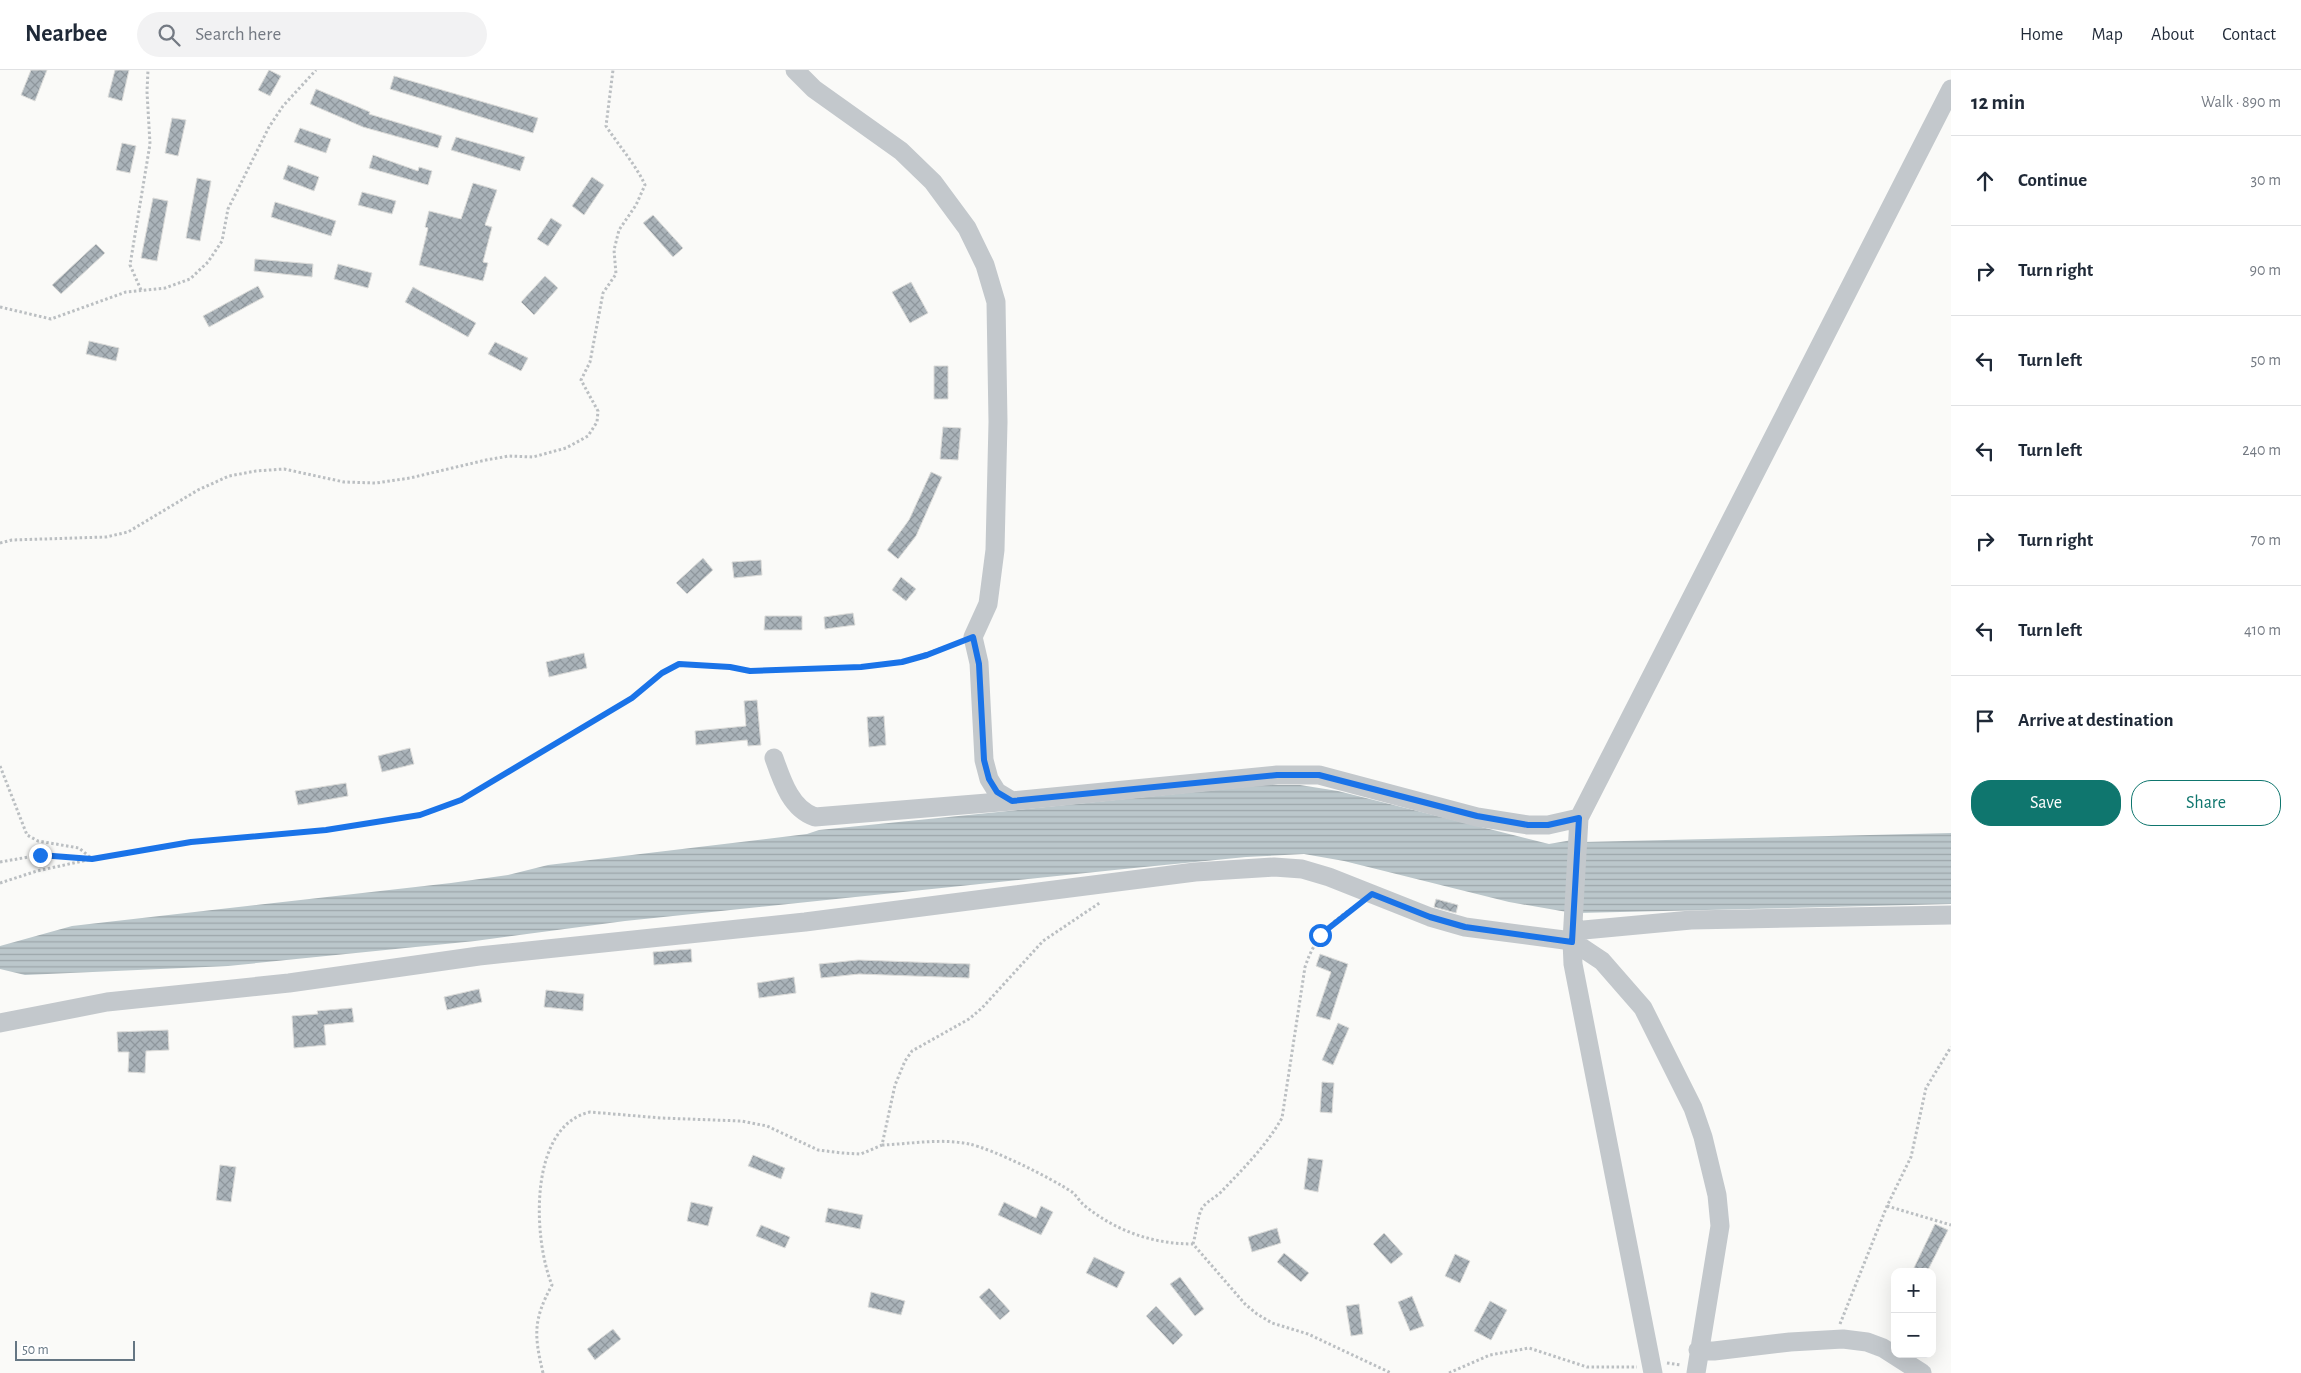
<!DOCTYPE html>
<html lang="en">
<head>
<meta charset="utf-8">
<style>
	:root { --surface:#fff; --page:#f2f2f3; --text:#1f2937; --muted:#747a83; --line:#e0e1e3; --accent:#0f766e }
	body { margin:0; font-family:"Alegreya Sans",sans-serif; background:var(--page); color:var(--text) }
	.controls { position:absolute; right:15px; bottom:15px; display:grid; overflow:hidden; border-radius:10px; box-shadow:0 5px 20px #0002 }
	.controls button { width:45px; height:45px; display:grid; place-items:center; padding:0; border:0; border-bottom:1px solid var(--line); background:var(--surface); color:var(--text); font:25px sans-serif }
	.scale { position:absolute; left:15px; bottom:12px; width:120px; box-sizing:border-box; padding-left:5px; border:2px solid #657683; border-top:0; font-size:14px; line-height:18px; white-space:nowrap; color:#657683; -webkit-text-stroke:4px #fff; paint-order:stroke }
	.stop { position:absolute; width:15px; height:15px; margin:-11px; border:4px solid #1a73e8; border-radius:50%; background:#fff }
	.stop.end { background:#1a73e8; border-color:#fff; box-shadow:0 1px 5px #0008 }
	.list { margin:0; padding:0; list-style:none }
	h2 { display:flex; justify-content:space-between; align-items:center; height:65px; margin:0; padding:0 20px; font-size:21px }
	h2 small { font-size:16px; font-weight:400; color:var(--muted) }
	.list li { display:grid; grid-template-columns:32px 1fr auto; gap:15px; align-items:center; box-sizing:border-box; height:90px; padding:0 20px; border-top:1px solid var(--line) }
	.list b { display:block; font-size:19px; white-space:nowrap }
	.list em { font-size:16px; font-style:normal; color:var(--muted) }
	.actions { display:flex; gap:10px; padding:15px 20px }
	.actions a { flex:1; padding:11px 0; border:1px solid var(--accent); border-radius:20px; text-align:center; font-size:18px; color:var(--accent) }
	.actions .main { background:var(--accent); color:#fff }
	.icon { flex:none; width:28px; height:28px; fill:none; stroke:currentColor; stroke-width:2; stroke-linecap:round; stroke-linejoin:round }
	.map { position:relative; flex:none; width:1951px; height:1303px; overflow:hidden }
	header { display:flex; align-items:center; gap:30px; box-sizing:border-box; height:70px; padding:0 25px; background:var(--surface); border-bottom:1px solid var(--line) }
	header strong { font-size:24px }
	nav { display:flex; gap:28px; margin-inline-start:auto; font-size:18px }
	.search { width:350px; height:45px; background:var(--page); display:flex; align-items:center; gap:12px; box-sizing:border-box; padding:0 18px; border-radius:28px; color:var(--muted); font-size:19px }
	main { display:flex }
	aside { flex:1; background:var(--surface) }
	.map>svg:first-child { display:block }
	.water { fill:url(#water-rules) }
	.building { fill:url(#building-cross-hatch); stroke:#dcdcda }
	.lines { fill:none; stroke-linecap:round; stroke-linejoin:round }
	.path { stroke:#bbbfc2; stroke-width:3; stroke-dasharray:2.5 2.5; stroke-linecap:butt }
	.street { stroke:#c3c8cc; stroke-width:19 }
	.route { stroke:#1a73e8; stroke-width:6 }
</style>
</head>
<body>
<header>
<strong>Nearbee</strong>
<div class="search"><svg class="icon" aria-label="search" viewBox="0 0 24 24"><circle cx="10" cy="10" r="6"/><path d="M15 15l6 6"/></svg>Search here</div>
<nav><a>Home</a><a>Map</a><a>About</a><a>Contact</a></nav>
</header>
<main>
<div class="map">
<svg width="1951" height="1303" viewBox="0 0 1951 1303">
	<defs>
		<pattern id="water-rules" width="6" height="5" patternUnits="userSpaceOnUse" patternTransform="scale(1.25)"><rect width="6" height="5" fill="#bbc7cb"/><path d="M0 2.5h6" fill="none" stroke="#9ca6aa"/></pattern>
		<pattern id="building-cross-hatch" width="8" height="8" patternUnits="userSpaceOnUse" patternTransform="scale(1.25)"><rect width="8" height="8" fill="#aab3b9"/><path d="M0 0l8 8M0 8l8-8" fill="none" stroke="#8e969c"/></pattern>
	</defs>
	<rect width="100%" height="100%" fill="#fafaf8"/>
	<path class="water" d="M1265 715H1300L1338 721 1549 774 1572 770 1567 842 1509 832 1344 791 1304 784 1246 787 1134 798 625 851 475 871 228 896 25 905 0 899V876L72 856 451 813 508 805 548 795 807 764 819 760Z
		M1951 763V834L1578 843 1583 772Z"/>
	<path class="building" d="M31 0H47L35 31 21 25Z
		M115 0H129L122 31 108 27Z
		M269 0 281 6 270 26 258 20Z
		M394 6 538 48 533 63 390 19Z
		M316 19 370 42 369 44 442 66 438 78 363 57 310 34Z
		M172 48 186 50 178 86 165 83Z
		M300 58 331 69 326 83 294 72Z
		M456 67 525 87 520 101 451 80Z
		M122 73 136 76 130 103 116 100Z
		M373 85 418 101 419 97 432 101 428 115 369 98Z
		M288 95 319 107 314 121 283 109Z
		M592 107 604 115 584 145 572 136Z
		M197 108 211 111 200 171 186 168Z
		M473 113 497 120 485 155 492 157 483 192 488 193 483 211 419 195 428 158 425 157 429 141 461 149Z
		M362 122 396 131 392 144 358 135Z
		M153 128 168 131 157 191 141 188Z
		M275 132 336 151 331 166 271 147Z
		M653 145 683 178 673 187 643 153Z
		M551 148 562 155 548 176 537 169Z
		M96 174 105 183 61 224 52 215Z
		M255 189 313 194 312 207 254 201Z
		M338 194 372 203 368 218 334 209Z
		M545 206 558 218 534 245 521 232Z
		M911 212 928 243 910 253 892 222Z
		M258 216 264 227 209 257 203 246Z
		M413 217 476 253 468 267 405 232Z
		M89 271 119 278 116 291 86 284Z
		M495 272 528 288 521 301 488 284Z
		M934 296H948V329H934Z
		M943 357 961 358 958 390 940 389Z
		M931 402 942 407 916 466 898 489 887 480 909 450Z
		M703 488 713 500 687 524 676 513Z
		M761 490 762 505 734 508 732 492Z
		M901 507 916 519 906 531 892 520Z
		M853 543 855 555 825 559 824 547Z
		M765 546H802V560H764Z
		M584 583 587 598 549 607 546 592Z
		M757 630 761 675 748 676 747 670 696 675 695 661 746 656 744 631Z
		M884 646 886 675 869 677 867 647Z
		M410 678 414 694 382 702 378 686Z
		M346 713 348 726 298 735 295 721Z
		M1436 829 1458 835 1456 843 1434 837Z
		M691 879 692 892 654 895 653 882Z
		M1320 884 1348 894 1330 950 1316 946 1331 902 1316 896Z
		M858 890 970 894 969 908 859 904 821 908 819 894Z
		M794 907 796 923 759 928 757 913Z
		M479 919 482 932 447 940 444 927Z
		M546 920 584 924 583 941 544 937Z
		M352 938 354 952 324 955 326 975 294 978 292 946 318 944 317 941Z
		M1338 953 1349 958 1333 995 1322 990Z
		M168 960 169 980 146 981 145 1003 128 1002 129 982H118L117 962Z
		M1322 1012 1334 1013 1332 1043 1320 1042Z
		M753 1085 785 1098 781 1109 748 1096Z
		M1308 1088 1323 1090 1318 1122 1304 1119Z
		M220 1095 236 1097 231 1132 216 1130Z
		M691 1132 713 1137 708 1156 687 1151Z
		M1004 1132 1036 1148 1041 1136 1053 1142 1041 1165 998 1145Z
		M828 1138 863 1145 860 1159 825 1152Z
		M1935 1154 1948 1160 1927 1202H1912Z
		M761 1155 790 1167 785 1178 756 1166Z
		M1277 1158 1281 1173 1252 1182 1248 1167Z
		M1384 1163 1403 1184 1391 1194 1373 1174Z
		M1284 1183 1309 1203 1301 1212 1277 1192Z
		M1455 1184 1470 1191 1460 1213 1445 1206Z
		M1094 1187 1125 1202 1117 1218 1086 1203Z
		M1180 1207 1204 1239 1195 1246 1170 1214Z
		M989 1218 1010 1241 1000 1250 979 1227Z
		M871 1222 905 1231 901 1245 868 1237Z
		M1412 1226 1424 1256 1410 1261 1398 1232Z
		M1490 1231 1507 1240 1491 1270 1474 1261Z
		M1359 1234 1363 1264 1351 1266 1346 1236Z
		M1156 1236 1183 1265 1173 1275 1146 1246Z
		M613 1259 621 1269 595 1290 587 1279Z"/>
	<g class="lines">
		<path class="path" d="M141 220 130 195 150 74 147 22 148 0
			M0 237 51 249 126 222 165 218 190 209 208 192 222 171 228 139 269 57 283 36 316 0
			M0 473 12 470 106 467 128 462 198 420 229 406 256 401 284 399 344 412 376 413 410 408 486 390 509 386 533 387 566 378 588 366 597 352 598 341 581 310 590 292 603 223 616 204 614 180 619 160 636 135 645 115C636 95 619 76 606 56L613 0
			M0 696 27 765 38 771 79 778 91 788
			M0 792 40 785 86 788
			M0 813 37 801 92 789 191 772 326 760 420 745 461 730 632 627 662 603 679 593 729 597 750 601 861 597 902 592 959 572
			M882 1075C910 1074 941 1068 969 1074 993 1079 1051 1108 1072 1122 1077 1126 1080 1132 1085 1136 1116 1161 1153 1174 1193 1174L1245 1234 1257 1244 1272 1253 1308 1264 1391 1303
			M1887 1136 1951 1155
			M1193 1174C1196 1164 1197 1150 1201 1140 1205 1132 1215 1128 1221 1122 1243 1099 1266 1076 1282 1048L1305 897C1315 867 1329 854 1355 836
			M1840 1254 1887 1136 1911 1087 1926 1018 1951 977
			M1667 1293 1681 1295
			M543 1303C534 1265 533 1250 552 1215 533 1169 528 1056 590 1042L661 1048 741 1051 767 1056 818 1080 842 1083 861 1084 882 1075 895 1015 905 991 912 981 969 949 982 938 1043 871 1101 832
			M1449 1303 1490 1285 1529 1278 1587 1297H1637"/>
		<path class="street" d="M795 0 814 19 901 81 933 112 967 158 985 195 996 232 998 352 995 480 988 534 973 567 979 593 984 690 989 709 997 722 1012 731
			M774 688C782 711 791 739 815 747L1012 731 1277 705H1319L1477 747 1528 755H1548L1579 748
			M1573 861 1691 850 1951 845
			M0 953 107 932 289 913 479 886 805 852 1195 802 1274 797 1302 799 1329 807 1430 847 1465 857 1572 871 1602 891 1643 938 1693 1038 1703 1067 1717 1125 1720 1156 1696 1303
			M1698 1280 1714 1281 1790 1272 1843 1269 1867 1272 1883 1278 1922 1303
			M1653 1303 1573 894 1572 871 1579 748 1951 19"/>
	</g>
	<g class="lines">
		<path class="route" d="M40 785 92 789 191 772 326 760 420 745 461 730 632 628 662 603 679 594 730 597 750 601 861 597 902 592 927 585 973 567 979 594 984 690 989 709 997 722 1012 731 1277 705H1319L1477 746 1528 755H1548L1579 748 1572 872 1465 857 1430 847 1372 824 1320 865"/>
	</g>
</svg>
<div class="controls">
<button>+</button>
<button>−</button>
</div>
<div class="scale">50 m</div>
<div class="stop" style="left:1320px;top:865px"></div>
<div class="stop end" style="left:40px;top:785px"></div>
</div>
<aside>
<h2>12 min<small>Walk · 890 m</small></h2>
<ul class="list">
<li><svg class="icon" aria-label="ahead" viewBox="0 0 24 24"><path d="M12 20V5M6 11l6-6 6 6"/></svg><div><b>Continue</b></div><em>30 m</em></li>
<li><svg class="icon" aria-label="right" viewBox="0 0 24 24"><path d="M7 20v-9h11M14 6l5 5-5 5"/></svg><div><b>Turn right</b></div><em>90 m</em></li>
<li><svg class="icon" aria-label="left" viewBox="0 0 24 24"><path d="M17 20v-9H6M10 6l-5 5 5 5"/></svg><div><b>Turn left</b></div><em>50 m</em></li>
<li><svg class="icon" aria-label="left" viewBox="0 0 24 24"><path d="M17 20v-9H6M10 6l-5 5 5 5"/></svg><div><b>Turn left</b></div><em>240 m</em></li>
<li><svg class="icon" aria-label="right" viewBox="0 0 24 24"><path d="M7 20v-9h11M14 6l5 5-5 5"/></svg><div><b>Turn right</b></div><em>70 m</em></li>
<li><svg class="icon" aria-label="left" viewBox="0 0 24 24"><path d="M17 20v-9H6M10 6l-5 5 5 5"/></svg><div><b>Turn left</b></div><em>410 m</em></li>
<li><svg class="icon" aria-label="arrive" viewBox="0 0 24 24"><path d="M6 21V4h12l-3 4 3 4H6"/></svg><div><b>Arrive at destination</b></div></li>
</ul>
<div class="actions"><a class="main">Save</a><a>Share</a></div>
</aside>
</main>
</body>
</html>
